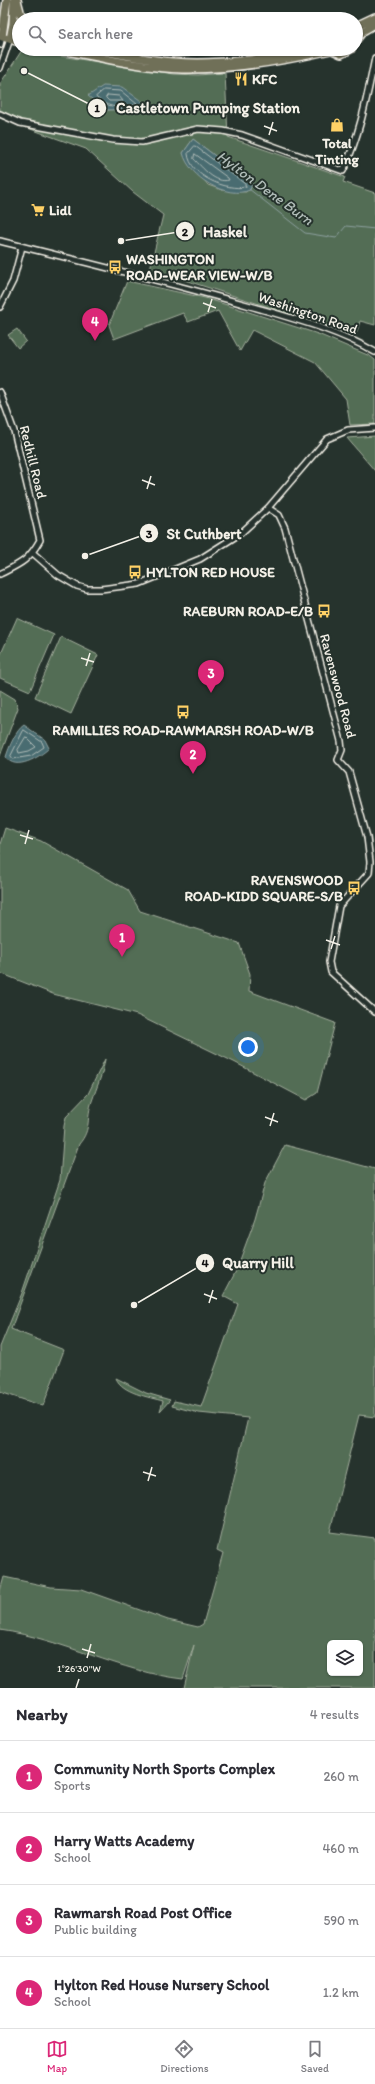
<!DOCTYPE html>
<html lang="en">
<head>
<meta charset="utf-8">
<style>
	:root { --surface:#fff; --page:#f7f7f7; --text:#2b2b33; --muted:#7c7c81; --line:#e1e1e2; --accent:#db2777 }
	body { margin:0; font-family:Itim,sans-serif; background:var(--page); color:var(--text) }
	.controls { position:absolute; right:12px; bottom:12px; display:grid; overflow:hidden; border-radius:6px; box-shadow:0 1px 3px #0004 }
	.controls button { width:36px; height:36px; display:grid; place-items:center; padding:0; border:0; border-bottom:1px solid var(--line); background:var(--surface); color:var(--text); font:20px sans-serif }
	.you { position:absolute; left:248px; top:1047px; width:14px; height:14px; margin:-10px; border:3px solid #fff; border-radius:50%; background:#1a73e8; box-shadow:0 0 0 6px #1a73e833 }
	.badge { display:grid; place-items:center; width:26px; height:26px; border-radius:50%; background:var(--accent); color:#fff; font-size:13px; font-weight:700 }
	.pin { position:absolute; translate:-50% -33px; filter:drop-shadow(0 1px 2px #0008) }
	.pin::after { content:''; position:absolute; top:21px; width:14px; height:12px; background:inherit; clip-path:polygon(0 0,100% 0,50% 100%) }
	.list { margin:0; padding:0; list-style:none }
	h2 { display:flex; justify-content:space-between; align-items:center; height:52px; margin:0; padding:0 16px; font-size:17px }
	h2 small { font-size:13px; font-weight:400; color:var(--muted) }
	.list li { display:grid; grid-template-columns:26px 1fr auto; gap:12px; align-items:center; box-sizing:border-box; height:72px; padding:0 16px; border-top:1px solid var(--line) }
	.list b { display:block; font-size:15px; white-space:nowrap }
	.list p { margin:0; font-size:13px; white-space:nowrap; color:var(--muted) }
	.list em { font-size:13px; font-style:normal; color:var(--muted) }
	.icon { flex:none; width:22px; height:22px; fill:none; stroke:currentColor; stroke-width:2; stroke-linecap:round; stroke-linejoin:round }
	.map { position:relative; flex:none; width:375px; height:1688px; overflow:hidden }
	.search { position:absolute; background:var(--surface); box-shadow:0 1px 3px #0004; left:12px; right:12px; top:12px; height:44px; display:flex; align-items:center; gap:10px; box-sizing:border-box; padding:0 14px; border-radius:22px; color:var(--muted); font-size:15px }
	.sheet { height:340px; background:var(--surface) }
	nav { display:flex; justify-content:space-around; align-items:center; box-sizing:border-box; height:56px; border-top:1px solid var(--line); background:var(--surface); font-size:11px; color:var(--muted) }
	nav a { display:grid; justify-items:center; gap:2px }
	nav .on { color:var(--accent) }
	.map>svg:first-child { display:block }
	.green { fill:#536d54; stroke:#a4af9e; fill-rule:evenodd }
	.water { fill:#4a6c71; stroke:#8ea1a1 }
	.lines { fill:none; stroke-linecap:round; stroke-linejoin:round }
	.shore { stroke:#b0bcb8; stroke-width:1 }
	.stream { stroke:#8ea1a1; stroke-width:1 }
	.tertiary-casing { stroke:#f4f1e8; stroke-width:8 }
	.trunk-casing { stroke:#f4f1e8; stroke-width:10 }
	.tertiary { stroke:#26332d; stroke-width:5 }
	.trunk { stroke:#706f59; stroke-width:7 }
	.ticks { fill:none; stroke:#f4f1e8; stroke-width:1.5 }
	.labels { text-anchor:middle; dominant-baseline:central; stroke-width:4; stroke-linejoin:round; paint-order:stroke }
	.poi-label { font-size:14px; font-weight:bold; fill:#f4f1e8; stroke:#26332d; text-anchor:start }
	.street-label { font-size:14px; fill:#f4f1e8; stroke:#26332d }
	.water-label { font-size:15px; font-style:italic; fill:#b0bcb8; stroke:#26332d }
	.ticks-label { font-size:10px; text-anchor:middle; fill:#f4f1e8; stroke:#26332d; stroke-width:4; stroke-linejoin:round; paint-order:stroke }
	.leader { fill:none; stroke:#f4f1e8; stroke-width:1.5 }
	.callout-dot { fill:#f4f1e8; stroke:#26332d; stroke-width:1.5 }
	.mark-label { font-size:12px; text-anchor:middle; font-weight:bold; fill:#111 }
	.callout-label { font-size:15px; text-anchor:middle; font-weight:bold; fill:#f4f1e8; stroke:#26332d; stroke-width:4; stroke-linejoin:round; paint-order:stroke }
</style>
</head>
<body>
<div class="map">
<svg width="375" height="1688" viewBox="0 0 375 1688">
	<rect width="100%" height="100%" fill="#26332d"/>
	<filter id="ink" filterUnits="userSpaceOnUse"><feTurbulence type="fractalNoise" baseFrequency=".025" numOctaves="2"/><feDisplacementMap in="SourceGraphic" scale="8" xChannelSelector="R" yChannelSelector="G"/><feConvolveMatrix kernelMatrix="1 2 1 2 8 2 1 2 1" color-interpolation-filters="sRGB"/></filter>
	<g filter="url(#ink)">
		<path class="green" d="M22 50 174 74 198 75 225 73 228 137 345 177 343 182 375 193V325L360 321 356 335 150 269 163 215 133 192 86 149 0 118V84ZM88 95 149 112 135 109 106 110ZM193 139 252 184 246 192 222 190 208 185 183 153Z
			M127 281 205 298 318 334 370 356 375 360V424L350 425 346 399 315 362 252 330 240 351 218 311 188 322 183 313 114 339 109 325Z
			M17 329 26 341 18 348 8 335Z
			M375 436V471L347 438Z
			M17 618 54 635 30 691 0 678V656Z
			M61 637 98 655 71 714 35 697Z
			M0 690 15 699 18 708 0 756Z
			M5 828 41 841 128 890 140 911 239 943 250 974 249 991 335 1023 317 1093 306 1100 234 1062 137 1015 53 994 0 973V844Z
			M105 1059C103 1074 97 1086 92 1101 86 1117 92 1129 79 1144L11 1329 64 1350 43 1406 0 1392V1347L22 1293 60 1180 64 1126 66 1117 88 1094Z
			M285 1145 375 1169V1417L359 1415 330 1532 375 1538V1688H184L194 1645 183 1679C120 1672 63 1639 0 1630V1591L4 1577 51 1587 81 1589 168 1620 198 1627 203 1624 223 1553 217 1550 248 1418 199 1413 172 1406 174 1401 201 1407 238 1304 223 1296 236 1271 255 1219 265 1183ZM330 1643H360V1673H330Z
			M116 1378 146 1393 170 1400 160 1411 163 1401C149 1397 122 1393 116 1378Z"/>
		<path class="water" d="M103 86 122 87 144 103 149 112 135 109 106 110 88 96Z
			M193 139 252 184 250 190C226 200 189 177 183 153Z
			M24 725 45 740 49 748C40 757 15 772 6 757 9 747 16 730 24 725Z"/>
		<g class="lines">
			<path class="shore" d="M104 90 121 91 137 104C123 110 107 108 96 97Z
				M108 95 119 96 123 101H109L106 98Z
				M195 146 245 184 246 187C226 191 190 176 188 154Z
				M195 154 228 178 229 180C215 184 203 168 194 159Z
				M24 730 42 742 44 747 31 756 13 759 11 756Z
				M26 737 36 747 29 751 19 753 18 750Z"/>
			<path class="stream" d="M249 189 305 233 336 238 346 226 375 229"/>
			<g class="tertiary-casing">
				<path id="tertiary" d="M0 45 2 37
					M0 68 10 39
					M0 114 20 123 113 140 142 142 198 129 223 131 242 135 343 171C360 135 367 97 375 58
					M0 241C83 262 165 281 247 305 290 318 336 329 375 352
					M0 307 13 281 22 247
					M0 392 14 431 40 540C28 561 22 563 0 574
					M268 508 279 515 285 528 341 741 342 750 338 760 349 772 367 837 370 862 369 873 339 906 329 962 331 972 375 1012
					M33 553 58 575 77 586 87 589H101L139 584 200 559 241 533 268 508 327 439 348 430 375 428"/>
			</g>
			<g class="trunk-casing">
				<path id="trunk" d="M7 0 2 37 19 42
					M17 0 22 19
					M356 26 375 17
					M10 39 13 24 14 0
					M356 40 363 31 375 24
					M57 49C99 57 141 68 183 69 233 70 283 61 331 50
					M94 49C120 54 146 60 173 62 213 65 271 60 310 49
					M330 49 341 54 351 49"/>
			</g>
			<use href="#tertiary" class="tertiary"/>
			<use href="#trunk" class="trunk"/>
		</g>
	</g>
	<path class="ticks" d="M264 126 277 131M269 135 273 122M203 303 216 308M208 312 212 299M142 480 155 485M147 489 151 476M81 658 94 662M86 666 90 653M20 835 33 839M25 844 29 830M326 940 340 945M331 949 335 936M265 1117 278 1122M270 1126 274 1113M204 1294 217 1299M209 1303 213 1290M143 1472 156 1476M148 1481 152 1467M82 1649 95 1653M87 1658 91 1644M76 1688 79 1679"/>
	<defs>
		<g id="restaurant-bare" transform="scale(1.08)"><path d="M-5-6h1v4h1v-4h1v4h1v-4h1v5L-1.5 .5V6h-2V.5L-5-1ZM5-6V6H3V1.5H1.5Q1.5-4 5-6Z" fill="#ffd166" stroke="#26332d" stroke-width="2.5" paint-order="stroke"/></g>
		<g id="shop-bare" transform="scale(1.08)"><path d="M-5-2.5h2.3a2.7 3.5 0 0 1 5.4 0H5L5.5 6h-11ZM-1.5-2.5h3a1.5 2.3 0 0 0-3 0Z" fill="#ffd166" stroke="#26332d" stroke-width="2.5" paint-order="stroke"/></g>
		<g id="supermarket-bare" transform="scale(1.08)"><path d="M-6-5.5h2.5l.6 2H6L4.5 2H-2.5L-4.4-4H-6ZM-1.5 3.2a1.3 1.3 0 1 0 .1 0ZM3 3.2a1.3 1.3 0 1 0 .1 0Z" fill="#ffd166" stroke="#26332d" stroke-width="2.5" paint-order="stroke"/></g>
		<g id="bus-bare" transform="scale(1.08)"><path d="M-5-6H5V4H4V6H2V4H-2V6H-4V4H-5ZM-3.5-4V0h7V-4ZM-3.5 1.2v1.5H-2V1.2ZM2 1.2v1.5H3.5V1.2Z" fill="#ffd166" stroke="#26332d" stroke-width="2.5" paint-order="stroke"/></g>
	</defs>
	<g fill-rule="evenodd">
		<use href="#restaurant-bare" x="241" y="79"/>
		<use href="#shop-bare" x="337" y="125"/>
		<use href="#supermarket-bare" x="38" y="210"/>
		<use href="#bus-bare" x="115" y="267"/>
		<use href="#bus-bare" x="135" y="572"/>
		<use href="#bus-bare" x="324" y="611"/>
		<use href="#bus-bare" x="183" y="712"/>
		<use href="#bus-bare" x="354" y="888"/>
	</g>
	<g class="labels">
		<g class="poi-label">
			<text x="252" y="79">KFC</text>
			<text x="337" y="143" text-anchor="middle">Total<tspan x="337" dy="16">Tinting</tspan></text>
			<text x="49" y="210">Lidl</text>
			<text x="126" y="259">WASHINGTON<tspan x="126" dy="16">ROAD-WEAR VIEW-W/B</tspan></text>
			<text x="146" y="572">HYLTON RED HOUSE</text>
			<text x="313" y="611" text-anchor="end">RAEBURN ROAD-E/B</text>
			<text x="183" y="730" text-anchor="middle">RAMILLIES ROAD-RAWMARSH ROAD-W/B</text>
			<text x="343" y="880" text-anchor="end">RAVENSWOOD<tspan x="343" dy="16">ROAD-KIDD SQUARE-S/B</tspan></text>
		</g>
		<g class="street-label">
			<text transform="translate(308 313) rotate(19)">Washington Road</text>
			<text transform="translate(33 462) rotate(76)">Redhill Road</text>
			<text transform="translate(338 686) rotate(75)">Ravenswood Road</text>
		</g>
		<g class="water-label">
			<text transform="translate(265 188) rotate(36)">Hylton Dene Burn</text>
		</g>
	</g>
	<g class="ticks-label">
		<text x="79" y="1672">1°26'30"W</text>
	</g>
	<path class="leader" d="M24 71L97 108M121 241L185 231M85 556L149 533M134 1305L205 1263"/>
	<g class="callout-dot">
		<circle cx="24" cy="71" r="4"/>
		<circle cx="121" cy="241" r="4"/>
		<circle cx="85" cy="556" r="4"/>
		<circle cx="134" cy="1305" r="4"/>
		<circle cx="97" cy="108" r="10"/>
		<circle cx="185" cy="231" r="10"/>
		<circle cx="149" cy="533" r="10"/>
		<circle cx="205" cy="1263" r="10"/>
	</g>
	<g class="mark-label">
		<text x="97" y="112">1</text>
		<text x="185" y="236">2</text>
		<text x="149" y="538">3</text>
		<text x="205" y="1267">4</text>
	</g>
	<g class="callout-label">
		<text x="208" y="113">Castletown Pumping Station</text>
		<text x="225" y="237">Haskel</text>
		<text x="204" y="539">St Cuthbert</text>
		<text x="258" y="1268">Quarry Hill</text>
	</g>
</svg>
<div class="controls">
<button><svg class="icon" aria-label="layers" viewBox="0 0 24 24"><path d="M12 4l9 5-9 5-9-5zM3 14l9 5 9-5"/></svg></button>
</div>
<div class="you"></div>
<div class="pin badge" style="left:122px;top:957px">1</div>
<div class="pin badge" style="left:193px;top:774px">2</div>
<div class="pin badge" style="left:211px;top:693px">3</div>
<div class="pin badge" style="left:95px;top:341px">4</div>
<div class="search"><svg class="icon" aria-label="search" viewBox="0 0 24 24"><circle cx="10" cy="10" r="6"/><path d="M15 15l6 6"/></svg>Search here</div>
</div>
<section class="sheet">
<h2>Nearby<small>4 results</small></h2>
<ul class="list">
<li><span class="badge">1</span><div><b>Community North Sports Complex</b><p>Sports</p></div><em>260 m</em></li>
<li><span class="badge">2</span><div><b>Harry Watts Academy</b><p>School</p></div><em>460 m</em></li>
<li><span class="badge">3</span><div><b>Rawmarsh Road Post Office</b><p>Public building</p></div><em>590 m</em></li>
<li><span class="badge">4</span><div><b>Hylton Red House Nursery School</b><p>School</p></div><em>1.2 km</em></li>
</ul>
</section>
<nav>
<a class="on"><svg class="icon" aria-label="map" viewBox="0 0 24 24"><path d="M3 6l6-2 6 2 6-2v14l-6 2-6-2-6 2zM9 4v14M15 6v14"/></svg>Map</a>
<a><svg class="icon" aria-label="directions" viewBox="0 0 24 24"><path d="M12 3l9 9-9 9-9-9zM9 14v-3h6M13 9l2 2-2 2"/></svg>Directions</a>
<a><svg class="icon" aria-label="saved" viewBox="0 0 24 24"><path d="M7 4h10v16l-5-4-5 4z"/></svg>Saved</a>
</nav>
</body>
</html>
